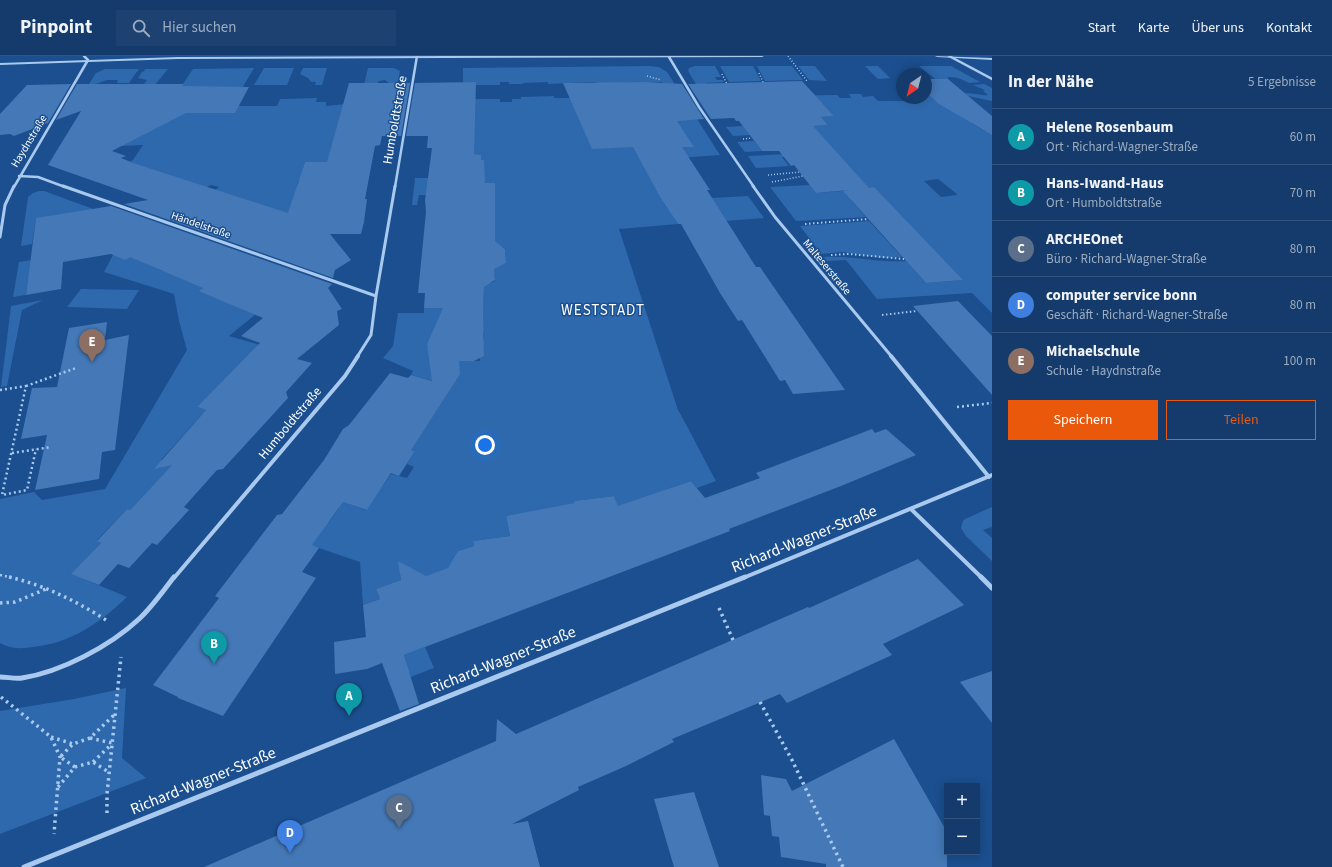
<!DOCTYPE html>
<html lang="de">
<head>
<meta charset="utf-8">
<style>
	:root { --surface:#143b6b; --page:#1d4271; --text:#f1f3f6; --muted:#9dadc1; --line:#33557e; --accent:#ea580c }
	body { margin:0; font-family:"Source Sans 3",sans-serif; background:var(--page); color:var(--text) }
	.controls { position:absolute; right:12px; bottom:12px; display:grid; overflow:hidden; border-radius:0px; box-shadow:0 2px 10px #0003 }
	.controls button { width:36px; height:36px; display:grid; place-items:center; padding:0; border:0; border-bottom:1px solid var(--line); background:var(--surface); color:var(--text); font:20px sans-serif }
	.compass { position:absolute; left:896px; top:12px; width:36px; height:36px; border-radius:50%; background:var(--surface); box-shadow:0 2px 10px #0003; rotate:215deg }
	.you { position:absolute; left:485px; top:389px; width:14px; height:14px; margin:-10px; border:3px solid #fff; border-radius:50%; background:#1a73e8; box-shadow:0 0 0 6px #1a73e833 }
	.badge { display:grid; place-items:center; width:26px; height:26px; border-radius:50%; background:var(--accent); color:#fff; font-size:13px; font-weight:700 }
	.pin { position:absolute; translate:-50% -33px; filter:drop-shadow(0 1px 2px #0008) }
	.pin::after { content:''; position:absolute; top:21px; width:14px; height:12px; background:inherit; clip-path:polygon(0 0,100% 0,50% 100%) }
	.list { margin:0; padding:0; list-style:none }
	h2 { display:flex; justify-content:space-between; align-items:center; height:52px; margin:0; padding:0 16px; font-size:17px }
	h2 small { font-size:13px; font-weight:400; color:var(--muted) }
	.list li { display:grid; grid-template-columns:26px 1fr auto; gap:12px; align-items:center; box-sizing:border-box; height:56px; padding:0 16px; border-top:1px solid var(--line) }
	.list b { display:block; font-size:15px; white-space:nowrap }
	.list p { margin:0; font-size:13px; white-space:nowrap; color:var(--muted) }
	.list em { font-size:13px; font-style:normal; color:var(--muted) }
	.actions { display:flex; gap:8px; padding:12px 16px }
	.actions a { flex:1; padding:9px 0; border:1px solid var(--accent); border-radius:0px; text-align:center; font-size:14px; color:var(--accent) }
	.actions .main { background:var(--accent); color:#fff }
	.icon { flex:none; width:22px; height:22px; fill:none; stroke:currentColor; stroke-width:2; stroke-linecap:round; stroke-linejoin:round }
	.map { position:relative; flex:none; width:992px; height:811px; overflow:hidden }
	header { display:flex; align-items:center; gap:24px; box-sizing:border-box; height:56px; padding:0 20px; background:var(--surface); border-bottom:1px solid var(--line) }
	header strong { font-size:19px }
	nav { display:flex; gap:22px; margin-inline-start:auto; font-size:14px }
	.search { width:280px; height:36px; background:var(--page); display:flex; align-items:center; gap:10px; box-sizing:border-box; padding:0 14px; border-radius:0px; color:var(--muted); font-size:15px }
	main { display:flex }
	aside { flex:1; background:var(--surface) }
	.map>svg:first-child { display:block }
	.green { fill:#2e69ad; fill-rule:evenodd }
	.building { fill:#4478b7 }
	.lines { fill:none; stroke-linecap:round; stroke-linejoin:round }
	.path-far3 { stroke:#a9c9ee; stroke-width:1.5; stroke-dasharray:1 2; stroke-linecap:butt }
	.path-far2 { stroke:#a9c9ee; stroke-width:2; stroke-dasharray:1.5 2.5; stroke-linecap:butt }
	.path-far1 { stroke:#a9c9ee; stroke-width:2.5; stroke-dasharray:2 3; stroke-linecap:butt }
	.path { stroke:#a9c9ee; stroke-width:3.5; stroke-dasharray:2.5 4; stroke-linecap:butt }
	.minor-far3 { stroke:#a9c9ee; stroke-width:2.5 }
	.minor-far2 { stroke:#a9c9ee; stroke-width:3 }
	.minor-far1 { stroke:#a9c9ee; stroke-width:4 }
	.minor { stroke:#a9c9ee; stroke-width:5 }
	.tertiary { fill:#a9c9ee; fill-rule:evenodd }
	.labels { text-anchor:middle; dominant-baseline:central; stroke-width:3; stroke-linejoin:round; paint-order:stroke }
	.far-street-label { font-size:11px; fill:#fff; stroke:#1b4f8f }
	.street-label { font-size:13px; fill:#fff; stroke:#1b4f8f }
	.quarter-label { font-size:15px; letter-spacing:1px; fill:#fff; stroke:#1b4f8f }
	.near-street-label { font-size:16px; fill:#fff; stroke:#1b4f8f }
</style>
</head>
<body>
<header>
<strong>Pinpoint</strong>
<div class="search"><svg class="icon" aria-label="search" viewBox="0 0 24 24"><circle cx="10" cy="10" r="6"/><path d="M15 15l6 6"/></svg>Hier suchen</div>
<nav><a>Start</a><a>Karte</a><a>Über uns</a><a>Kontakt</a></nav>
</header>
<main>
<div class="map">
<svg width="992" height="811" viewBox="0 0 992 811">
	<rect width="100%" height="100%" fill="#1b4f8f"/>
	<path class="green" d="M649 10 659 11 667 16 720 99 650 104 694 143 748 140 764 162 726 165 674 162 678 168 619 173 678 354C692 378 703 402 716 425L697 432 691 425 670 432 620 456 614 440 575 445 576 450 536 483 528 456 506 460 510 480 473 485 474 490 458 495 455 510 420 523 400 515 401 524 376 533 380 543 363 549 360 506 307 488 321 469 329 466 339 452 338 444 366 454 391 418 407 422 414 411 407 408 415 395 407 393 436 326 411 319 413 315 383 302 393 290 398 257H424V252L483 251 484 227H491L495 225V219L490 216H480L506 207 505 193 503 191 479 192 485 124 469 123 481 104V99L471 98 472 43H500V46H512V43H521V41L554 40V42H573L665 33 662 26 597 28 596 26H590L548 28V26L523 27V28H509V26H500V29H473L472 26H463V12ZM481 276 484 277V283L480 285V305H459L428 292 427 290 429 284Z
		M695 10H715L721 21H715L717 24H723L724 26 706 27 711 38H702L688 15 689 12Z
		M720 10H753L761 25 729 26Z
		M757 10H792L803 24 765 25Z
		M798 10H815L827 25 809 24Z
		M865 10H878L890 22 878 23Z
		M919 10H951L980 26 969 27C962 23 956 21 948 21V23H935Z
		M254 12 228 56 238 50H277L280 43 317 42 316 46H326V50L346 48 388 29 389 27 385 24 379 25 376 29H364L368 12H394L400 15 390 68 328 106H305L303 112 321 124 298 125 297 130 309 169 215 134 219 131 211 129 205 132 121 111 133 104 143 89 99 91 170 47 193 13Z
		M264 12H294L287 29H254Z
		M303 12H327L322 29H315L316 26H311L308 22 300 18Z
		M105 13H139L129 27H117L118 24H107L87 31 96 17Z
		M145 13H168L154 30 144 28 147 24 138 22 142 16 145 15H144Z
		M984 28 992 32V45L968 40 965 37C974 37 980 40 988 39L983 35 985 34 973 29Z
		M849 38H861L863 41 873 40 878 45H912L910 42H926V39H930C939 45 984 78 992 77V257L972 237 877 243 846 204 827 205 824 201C852 199 879 207 906 205L926 227 962 224 849 142 866 161 796 165 770 131 810 129 816 137 843 135 860 122 854 116H844L805 70 828 69 821 61 834 60 822 47 778 40 837 39 840 42H851ZM938 123 957 138V139L941 141 924 125Z
		M743 70 750 79 733 80 726 71Z
		M754 85 762 95 745 96 737 86Z
		M805 97 806 100 782 101 789 110 756 112 748 100Z
		M415 122H450L432 139H419L417 149H412Z
		M39 135H44L137 169 36 162 32 188 21 190 28 141 33 137Z
		M869 165 902 201 883 202 842 196 821 198 800 170Z
		M113 199 131 200 162 215 166 213 207 229 198 235 213 241 262 253 229 280 260 289 197 351 206 354 161 404 173 408 130 454 127 453 97 484 101 487 72 518 127 541C100 567 71 587 33 591 22 593 11 593 0 587V443L34 436 42 444 105 433 187 294 179 265 174 238 104 216Z
		M31 204 26 239 13 241 19 206Z
		M81 233 139 234 127 253 67 251Z
		M43 244 22 254 7 330 1 331 11 250Z
		M992 451V471L983 474 992 482V505L966 480 961 472 963 465 965 463Z
		M425 591 434 612 390 629 385 614 406 606 404 599Z
		M126 632 122 702 146 722 0 778V655L74 643Z"/>
	<path class="building" d="M926 23H948L992 60V79L939 48 926 36Z
		M802 25 834 60 821 61 828 69 813 70 869 132 874 131 963 224 926 227 843 135 850 134 816 137 794 109 791 110 779 95H762L739 65H736L734 62 711 63 688 28Z
		M476 26 474 98 481 99V104H484L485 127H495V185L505 193 506 207 494 213 495 224 484 231 483 257 484 300 474 305H459L460 318 411 394 415 395 399 420 391 417 367 454 343 446 312 489 319 492 302 516 316 522 223 660 178 642V641L153 629 219 542 215 540 277 459 282 458 324 404 343 373 349 369 390 317 408 322 411 319 432 325 427 288 443 252H424L425 237H418L426 156 425 144 432 92H427L428 80H406L415 27Z
		M645 26 682 28 704 63 677 65 694 91H682L710 134H707L756 211H760L845 334 793 338 785 324 780 325 742 264 738 265 720 237 681 168H678L659 139 633 91 592 93 563 27Z
		M349 27H410L401 80H382L380 89 375 90 365 143H367L364 166 361 178H330L351 204 335 214 333 222 124 148 148 144 48 109 81 55 56 64 77 28H184L182 30 249 31 235 57H186L112 95 126 100 121 102 131 106H130L288 157 305 106H327Z
		M71 28 48 67 14 80 10 78 0 79V58L27 29Z
		M111 150 332 228 328 232 342 253 337 255 339 269 297 303 312 307 286 336 288 342 223 413 217 414 184 451 189 454 157 489 152 487 129 512 118 508 99 529 71 518 101 487 97 485 127 453 130 454 172 409 154 413 206 354 197 351 260 287 241 280 263 262 198 235 203 232 130 201 125 204 111 198 63 206 61 233 26 239 36 162Z
		M958 245 992 280V339L913 250Z
		M107 266 105 284 129 279 115 394 102 396 99 423 35 434 47 379 21 383 32 332 57 331 69 272Z
		M872 373 875 377 886 373 916 399 841 430 729 473 730 475 404 599 419 648 400 655 382 607 367 613 335 618 334 586 366 581 363 549 380 543 376 533 401 524 398 505 426 520 448 512 458 495 474 490 473 485 510 480 506 460 575 447 574 445 614 440 618 450 691 425 705 442 760 422 756 417Z
		M918 503 964 549 883 588 892 599 787 647 780 638 672 683 674 686 626 710 578 731 579 734 512 768 528 765 540 811H204L496 685 497 663 516 678 808 551 809 552Z
		M992 615V667L960 626Z
		M894 683 947 776V811H826V808L781 801 779 781 772 780 770 760 764 759 761 719 786 723 792 735Z
		M694 736 719 811H674L654 743Z"/>
	<g class="lines">
		<path class="path-far3" d="M788 0 807 25
			M759 17 763 26
			M722 18 727 28
			M647 20 661 24
			M743 83 752 82
			M768 119 800 116
			M772 126 803 120"/>
		<path class="path-far2" d="M805 168 868 163
			M831 199 849 198 904 203
			M882 259 917 255"/>
		<path class="path-far1" d="M26 330 76 312
			M0 334 26 330 2 439 27 434 36 393
			M957 351 992 347
			M12 397 51 391
			M0 519 14 522"/>
		<path class="path" d="M9 521C44 529 76 545 106 564
			M0 547 15 546 46 533
			M719 552 733 584
			M1 641 51 681 60 701 54 778
			M760 646 792 704 843 811
			M51 681 73 688
			M90 682 112 687
			M93 706 112 688
			M75 711 60 701 73 688 90 682 115 658
			M58 731 75 711 93 706 110 717
			M107 757V738L121 601"/>
		<path class="minor-far3" d="M949 0 992 23
			M669 1 699 51 754 131
			M19 120 38 121 65 131
			M14 131 88 4 84 0
			M395 131 417 0"/>
		<path class="minor-far2" d="M63 130 376 240
			M753 130 775 161 892 301
			M0 181 5 149 14 130
			M357 301 371 279 376 240 395 130"/>
		<path class="minor-far1" d="M891 300 989 421
			M911 453 982 522
			M174 522 345 320 358 300
			M743 522 992 419"/>
		<path class="minor" d="M981 521 992 532
			M0 621C7 621 15 623 22 622 61 616 110 590 139 563 152 551 163 535 174 521
			M24 811 745 521"/>
		<path class="tertiary" d="M447 0H764L762 1 178 3 0 9V7L178 1Z
			M935 0 992 2V4L937 1Z"/>
	</g>
	<g class="labels">
		<g class="far-street-label">
			<text transform="translate(29 85) rotate(-59)">Haydnstraße</text>
			<text transform="translate(201 169) rotate(19)">Händelstraße</text>
			<text transform="translate(827 211) rotate(50)">Malteserstraße</text>
		</g>
		<g class="street-label">
			<text transform="translate(395 64) rotate(-80)">Humboldtstraße</text>
			<text transform="translate(290 367) rotate(-50)">Humboldtstraße</text>
		</g>
		<g class="quarter-label">
			<text x="603" y="254">WESTSTADT</text>
		</g>
		<g class="near-street-label">
			<text transform="translate(804 483) rotate(-22)">Richard-Wagner-Straße</text>
			<text transform="translate(503 604) rotate(-22)">Richard-Wagner-Straße</text>
			<text transform="translate(203 725) rotate(-22)">Richard-Wagner-Straße</text>
		</g>
	</g>
</svg>
<div class="controls">
<button>+</button>
<button>−</button>
</div>
<svg class="compass" viewBox="-18 -18 36 36"><path d="M0-13l5 13h-10z" fill="#e53935"/><path d="M0 13l5-13h-10z" fill="#9dadc1"/></svg>
<div class="you"></div>
<div class="pin badge" style="left:349px;top:660px;background:#0f9aa8">A</div>
<div class="pin badge" style="left:214px;top:608px;background:#0f9aa8">B</div>
<div class="pin badge" style="left:399px;top:772px;background:#5c6f8a">C</div>
<div class="pin badge" style="left:290px;top:797px;background:#3f7fe0">D</div>
<div class="pin badge" style="left:92px;top:306px;background:#8d6e63">E</div>
</div>
<aside>
<h2>In der Nähe<small>5 Ergebnisse</small></h2>
<ul class="list">
<li><span class="badge" style="background:#0f9aa8">A</span><div><b>Helene Rosenbaum</b><p>Ort · Richard-Wagner-Straße</p></div><em>60 m</em></li>
<li><span class="badge" style="background:#0f9aa8">B</span><div><b>Hans-Iwand-Haus</b><p>Ort · Humboldtstraße</p></div><em>70 m</em></li>
<li><span class="badge" style="background:#5c6f8a">C</span><div><b>ARCHEOnet</b><p>Büro · Richard-Wagner-Straße</p></div><em>80 m</em></li>
<li><span class="badge" style="background:#3f7fe0">D</span><div><b>computer service bonn</b><p>Geschäft · Richard-Wagner-Straße</p></div><em>80 m</em></li>
<li><span class="badge" style="background:#8d6e63">E</span><div><b>Michaelschule</b><p>Schule · Haydnstraße</p></div><em>100 m</em></li>
</ul>
<div class="actions"><a class="main">Speichern</a><a>Teilen</a></div>
</aside>
</main>
</body>
</html>
